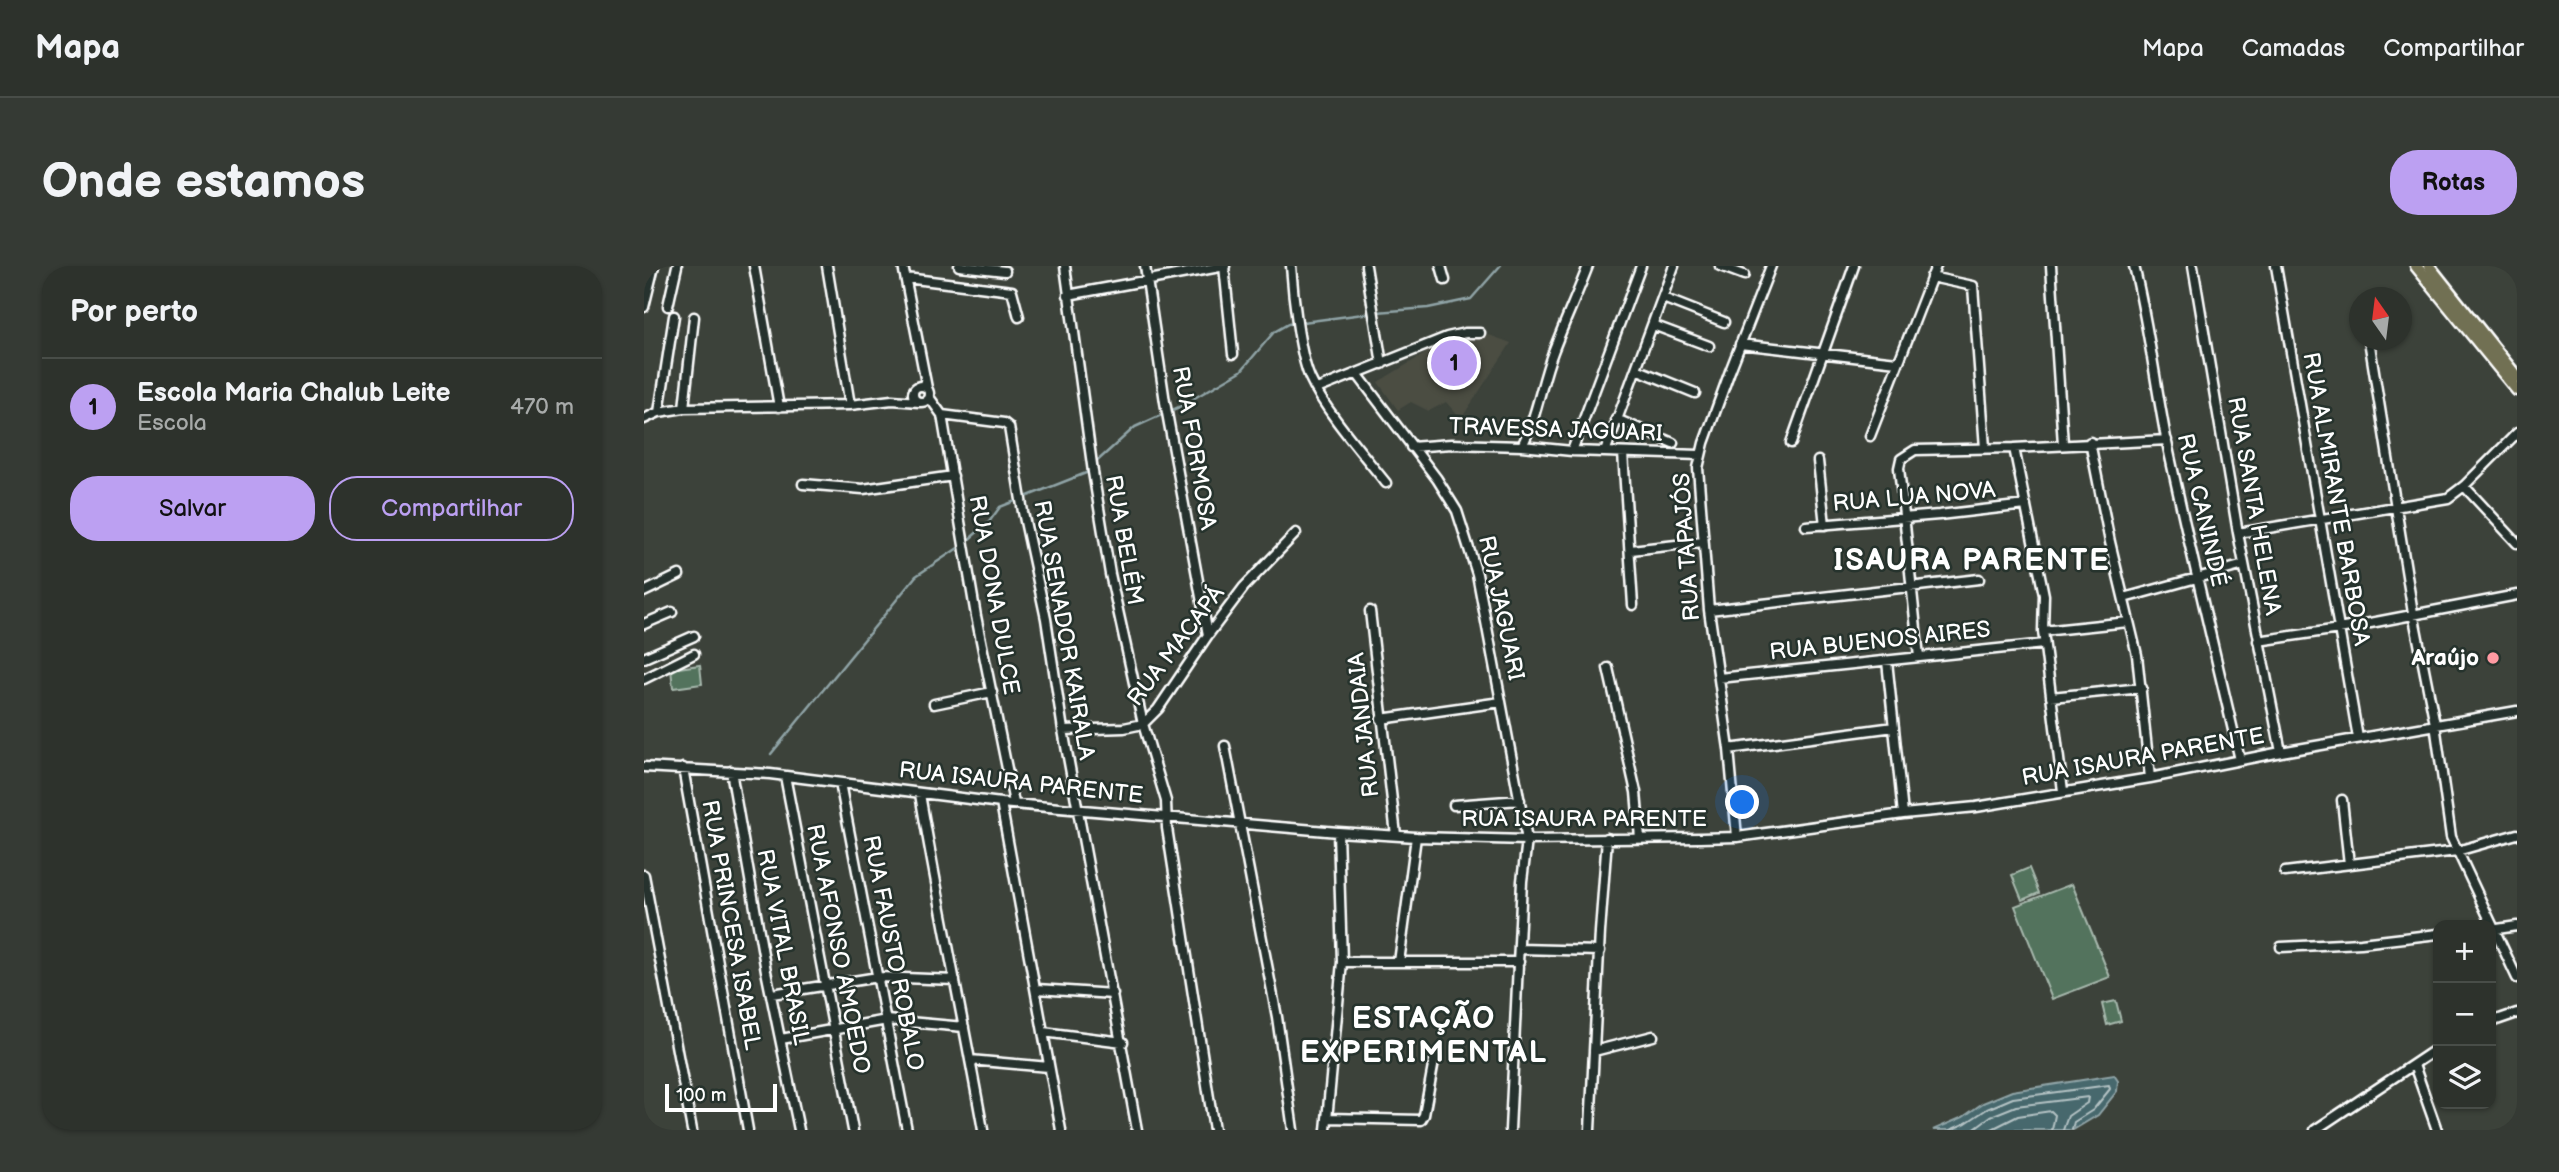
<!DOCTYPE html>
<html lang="pt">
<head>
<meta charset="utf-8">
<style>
	:root { --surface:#2d322c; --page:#353a34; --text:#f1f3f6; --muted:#a7aaa9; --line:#484d48; --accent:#bca0f2 }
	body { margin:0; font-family:"Balsamiq Sans",sans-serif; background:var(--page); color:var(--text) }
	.controls { position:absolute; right:21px; bottom:21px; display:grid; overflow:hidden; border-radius:14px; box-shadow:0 2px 5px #0004 }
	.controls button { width:63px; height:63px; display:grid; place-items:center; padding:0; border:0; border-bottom:2px solid var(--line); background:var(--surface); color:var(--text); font:35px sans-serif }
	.compass { position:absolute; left:1705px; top:21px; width:63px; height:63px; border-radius:50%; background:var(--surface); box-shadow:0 2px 5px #0004; rotate:346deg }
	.scale { position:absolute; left:21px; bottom:18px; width:112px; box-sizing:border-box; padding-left:7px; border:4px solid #fff; border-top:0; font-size:19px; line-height:24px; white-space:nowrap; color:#fff; -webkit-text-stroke:5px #26332d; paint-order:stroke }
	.you { position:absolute; left:1099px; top:537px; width:24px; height:24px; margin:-18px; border:5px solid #fff; border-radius:50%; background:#1a73e8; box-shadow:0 0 0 10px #1a73e833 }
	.badge { display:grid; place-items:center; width:46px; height:46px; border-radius:50%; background:var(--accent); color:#111; font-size:23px; font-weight:700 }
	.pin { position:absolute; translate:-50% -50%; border:4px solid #fff; box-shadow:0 2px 7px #0006 }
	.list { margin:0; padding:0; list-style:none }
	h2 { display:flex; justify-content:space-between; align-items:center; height:91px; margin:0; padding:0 28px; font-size:30px }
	h2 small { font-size:23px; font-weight:400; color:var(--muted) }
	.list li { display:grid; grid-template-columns:46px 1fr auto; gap:21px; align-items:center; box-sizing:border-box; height:98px; padding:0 28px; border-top:2px solid var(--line) }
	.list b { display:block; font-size:26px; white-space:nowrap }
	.list p { margin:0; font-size:23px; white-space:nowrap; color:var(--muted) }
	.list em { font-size:23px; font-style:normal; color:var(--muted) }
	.actions { display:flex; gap:14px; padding:21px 28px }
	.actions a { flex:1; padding:16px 0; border:2px solid var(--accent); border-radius:28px; text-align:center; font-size:24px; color:var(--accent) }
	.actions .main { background:var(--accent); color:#111 }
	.icon { flex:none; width:38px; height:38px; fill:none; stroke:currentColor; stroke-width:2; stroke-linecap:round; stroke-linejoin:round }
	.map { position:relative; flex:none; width:1873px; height:864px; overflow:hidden; border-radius:28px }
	header { display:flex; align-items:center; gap:42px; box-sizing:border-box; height:98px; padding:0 35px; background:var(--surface); border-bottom:2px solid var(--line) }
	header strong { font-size:33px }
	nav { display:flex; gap:38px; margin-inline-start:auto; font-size:24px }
	.intro { display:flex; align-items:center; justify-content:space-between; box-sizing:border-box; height:168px; padding:0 42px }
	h1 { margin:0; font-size:49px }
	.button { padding:18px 32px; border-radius:28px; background:var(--accent); color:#111; font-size:24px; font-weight:700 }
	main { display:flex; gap:42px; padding:0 42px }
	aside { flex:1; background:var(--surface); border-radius:28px; box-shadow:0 2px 5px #0004 }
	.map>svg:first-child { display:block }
	.built { fill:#4b4d43 }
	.green { fill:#52735d; stroke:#a8b9ae; stroke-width:2 }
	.water { fill:#46686d; stroke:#90a4a7; stroke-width:2 }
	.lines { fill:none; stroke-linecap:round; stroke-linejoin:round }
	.shore { stroke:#b5c3c5; stroke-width:2 }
	.stream { stroke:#90a4a7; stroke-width:2.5 }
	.minor-casing { stroke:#fff; stroke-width:13 }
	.major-casing { stroke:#fff; stroke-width:15 }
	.minor { stroke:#26332d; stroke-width:8 }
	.major { stroke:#716f52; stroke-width:10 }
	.poi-dot { fill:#ff9aa2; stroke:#26332d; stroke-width:2.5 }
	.labels { text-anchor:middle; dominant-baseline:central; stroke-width:5; stroke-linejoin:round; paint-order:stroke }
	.street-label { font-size:23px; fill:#fff; stroke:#26332d }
	.poi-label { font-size:23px; font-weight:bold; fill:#fff; stroke:#26332d; text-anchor:end }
	.district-label { font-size:30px; font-weight:bold; letter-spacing:2px; fill:#fff; stroke:#26332d }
</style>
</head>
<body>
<header>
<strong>Mapa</strong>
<nav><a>Mapa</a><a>Camadas</a><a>Compartilhar</a></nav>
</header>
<div class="intro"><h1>Onde estamos</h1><a class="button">Rotas</a></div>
<main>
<aside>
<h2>Por perto<small></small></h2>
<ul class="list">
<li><span class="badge">1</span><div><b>Escola Maria Chalub Leite</b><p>Escola</p></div><em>470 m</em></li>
</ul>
<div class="actions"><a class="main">Salvar</a><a>Compartilhar</a></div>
</aside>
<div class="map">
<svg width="1873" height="864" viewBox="0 0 1873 864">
	<rect width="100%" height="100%" fill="#3c423a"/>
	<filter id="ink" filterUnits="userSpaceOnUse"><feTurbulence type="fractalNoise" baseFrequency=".0143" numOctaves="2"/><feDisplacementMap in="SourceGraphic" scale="14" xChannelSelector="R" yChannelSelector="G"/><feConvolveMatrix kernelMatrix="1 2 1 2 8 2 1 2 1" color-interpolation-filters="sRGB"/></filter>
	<g filter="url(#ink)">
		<path class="built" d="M845 69 867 77 817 153 802 136 785 145 767 136 754 144 734 116 802 75Z"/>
		<path class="green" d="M56 399 58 418 29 422 27 403Z
			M1385 602 1395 627 1378 634 1368 609Z
			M1428 618 1466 711 1408 733 1371 640Z
			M1472 735 1477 755 1463 759 1458 738Z"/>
		<path class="water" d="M1470 809 1474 815 1473 825 1454 849 1429 864H1289L1319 851 1339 837 1368 825Z"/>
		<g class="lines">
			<path class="shore" d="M1306 864 1322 857 1343 843 1369 832 1465 819 1466 823 1449 844 1430 856 1428 864
				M1328 864 1347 850 1372 840 1444 831 1443 837 1424 850 1419 864
				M1346 864 1374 850 1407 845 1411 849 1408 864"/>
			<path class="stream" d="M733 46 784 42 827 33 856 0
				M450 198 491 161 535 141 597 105 630 66 644 58 727 47
				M322 276 345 256 356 241 442 207 446 203
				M127 488 272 310 317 280"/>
			<g class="minor-casing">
				<path id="minor" d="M110 0 135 141
					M183 0 206 139
					M259 0 283 122
					M315 0 361 5
					M421 0 449 206 466 308 499 458 522 535 523 562 570 864
					M501 0 521 136 564 369
					M580 0 589 88
					M647 0C649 28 655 87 666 112 681 145 719 188 742 217
					M722 0 738 98
					M797 0 801 14
					M1076 0 1100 9
					M1407 0 1419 178
					M1490 0C1504 57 1511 115 1522 172 1545 280 1571 387 1596 494
					M1549 0 1594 267 1637 486
					M1632 0 1714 472
					M1287 11 1329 20 1341 182
					M262 12 368 25 375 51
					M424 29 581 0
					M1019 32 1080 56
					M24 40 33 0
					M0 41 10 0
					M1009 59 1065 80
					M1725 74 1769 347 1791 458 1807 571 1873 712
					M1096 78 1253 96
					M992 103 1051 127
					M714 109 793 213 813 245 833 308 883 574 878 615 866 864
					M269 128a8 8 0 1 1 16 0a8 8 0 1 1-16 0Z
					M673 123 803 71 821 67H836
					M285 131 298 149 332 350 370 537
					M40 142 50 51
					M15 146 30 50
					M298 149 360 157 365 161 379 246 402 353 419 464 493 864
					M0 153 15 146 40 142 206 139 248 134 275 136
					M972 153 1029 177
					M1226 170 1292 0
					M1446 176 1466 276 1493 389 1506 512
					M1147 177 1210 0
					M878 180C893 151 897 117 909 86 920 57 933 29 944 0
					M767 181 807 178 878 180 928 185 1056 189
					M1370 182 1400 329 1399 365 1419 525
					M928 185 997 0
					M961 186 1030 0
					M979 187 989 339
					M1174 195 1181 259
					M159 218 219 223 309 210
					M1820 220 1873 277
					M1162 260 1295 249 1382 239
					M1594 267 1804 232 1820 220 1873 167
					M987 284 1059 276
					M0 326 35 309
					M1480 332 1600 299
					M1065 344 1335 313
					M726 345 752 569
					M0 358 28 346
					M1399 365 1484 356
					M1614 375 1695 363 1873 329
					M1275 391 1255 202 1257 193 1271 184 1370 182 1523 174
					M0 392 50 370
					M1243 395 1259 548
					M964 402 992 526 996 572
					M1075 412 1400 378
					M0 413 50 388
					M1407 431 1498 422
					M290 438 348 426
					M737 453 857 436
					M419 464 480 462 499 458 514 443 564 369 600 321 652 267
					M581 480 633 751 649 864
					M1085 483 1250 461
					M0 501 126 508 357 537 694 566 772 571 883 574 1056 572 1093 571 1259 548 1332 541 1506 512 1637 486 1873 445
					M39 502 104 864
					M87 505 122 705 155 864
					M141 510 209 864
					M196 517 263 864
					M276 528C295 640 319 752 339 864
					M1698 534 1705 598
					M357 537 417 864
					M810 539 876 534
					M1093 571 1085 483 1065 344 1054 202 1060 177 1086 105 1127 0
					M1641 606 1813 585 1873 568
					M0 609 48 864
					M1847 664 1873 660
					M1637 681 1717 677 1794 668
					M875 683 956 685
					M698 696H875
					M755 696 772 571
					M393 723 469 728
					M128 728 234 711 311 714
					M1847 756 1873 747
					M399 766 479 776
					M137 773 243 754 320 761
					M950 785 1009 770
					M326 794 405 801
					M1770 799 1793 864
					M683 852 777 854 780 849 790 795
					M682 864 698 696 694 566
					M946 864 956 666 963 572
					M1671 864 1794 782"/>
			</g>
			<g class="major-casing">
				<path id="major" d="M1772 0 1873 124
					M1785 0 1873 111"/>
			</g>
			<use href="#minor" class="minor"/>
			<use href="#major" class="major"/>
		</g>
	</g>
	<circle class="poi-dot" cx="1849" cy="392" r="7"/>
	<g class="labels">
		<g class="street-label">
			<text transform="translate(912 164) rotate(2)">TRAVESSA JAGUARI</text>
			<text transform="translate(550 182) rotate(80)">RUA FORMOSA</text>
			<text transform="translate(1270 231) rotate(-5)">RUA LUA NOVA</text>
			<text transform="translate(1692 233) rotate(80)">RUA ALMIRANTE BARBOSA</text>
			<text transform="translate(1610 240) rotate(80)">RUA SANTA HELENA</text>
			<text transform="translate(1558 244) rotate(77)">RUA CANINDÉ</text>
			<text transform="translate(480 274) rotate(80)">RUA BELÉM</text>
			<text transform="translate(1043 281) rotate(-94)">RUA TAPAJÓS</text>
			<text transform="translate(350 329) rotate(80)">RUA DONA DULCE</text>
			<text transform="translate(857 342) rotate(78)">RUA JAGUARI</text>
			<text transform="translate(420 364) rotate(80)">RUA SENADOR KAIRALA</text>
			<text transform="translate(1236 375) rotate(-6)">RUA BUENOS AIRES</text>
			<text transform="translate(532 380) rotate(-53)">RUA MACAPÁ</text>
			<text transform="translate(720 459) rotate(-96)">RUA JANDAIA</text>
			<text transform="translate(1499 491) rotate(-10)">RUA ISAURA PARENTE</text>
			<text transform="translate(377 517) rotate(6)">RUA ISAURA PARENTE</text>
			<text x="940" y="553">RUA ISAURA PARENTE</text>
			<text transform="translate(87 659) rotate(80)">RUA PRINCESA ISABEL</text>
			<text transform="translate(139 681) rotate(79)">RUA VITAL BRASIL</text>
			<text transform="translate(194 683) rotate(79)">RUA AFONSO AMOEDO</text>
			<text transform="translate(249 687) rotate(79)">RUA FAUSTO ROBALO</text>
		</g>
		<g class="poi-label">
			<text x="1835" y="392">Araújo</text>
		</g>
		<g class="district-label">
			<text x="1328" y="295">ISAURA PARENTE</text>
			<text x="780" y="753">ESTAÇÃO<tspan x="780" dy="34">EXPERIMENTAL</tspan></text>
		</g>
	</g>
</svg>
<div class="controls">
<button>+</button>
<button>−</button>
<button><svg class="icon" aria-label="layers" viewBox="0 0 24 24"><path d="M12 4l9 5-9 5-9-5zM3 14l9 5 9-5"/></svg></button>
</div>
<svg class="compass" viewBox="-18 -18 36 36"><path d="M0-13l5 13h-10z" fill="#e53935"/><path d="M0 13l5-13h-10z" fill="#a7aaa9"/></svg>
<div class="scale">100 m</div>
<div class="you"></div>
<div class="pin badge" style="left:810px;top:97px">1</div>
</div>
</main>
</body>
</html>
